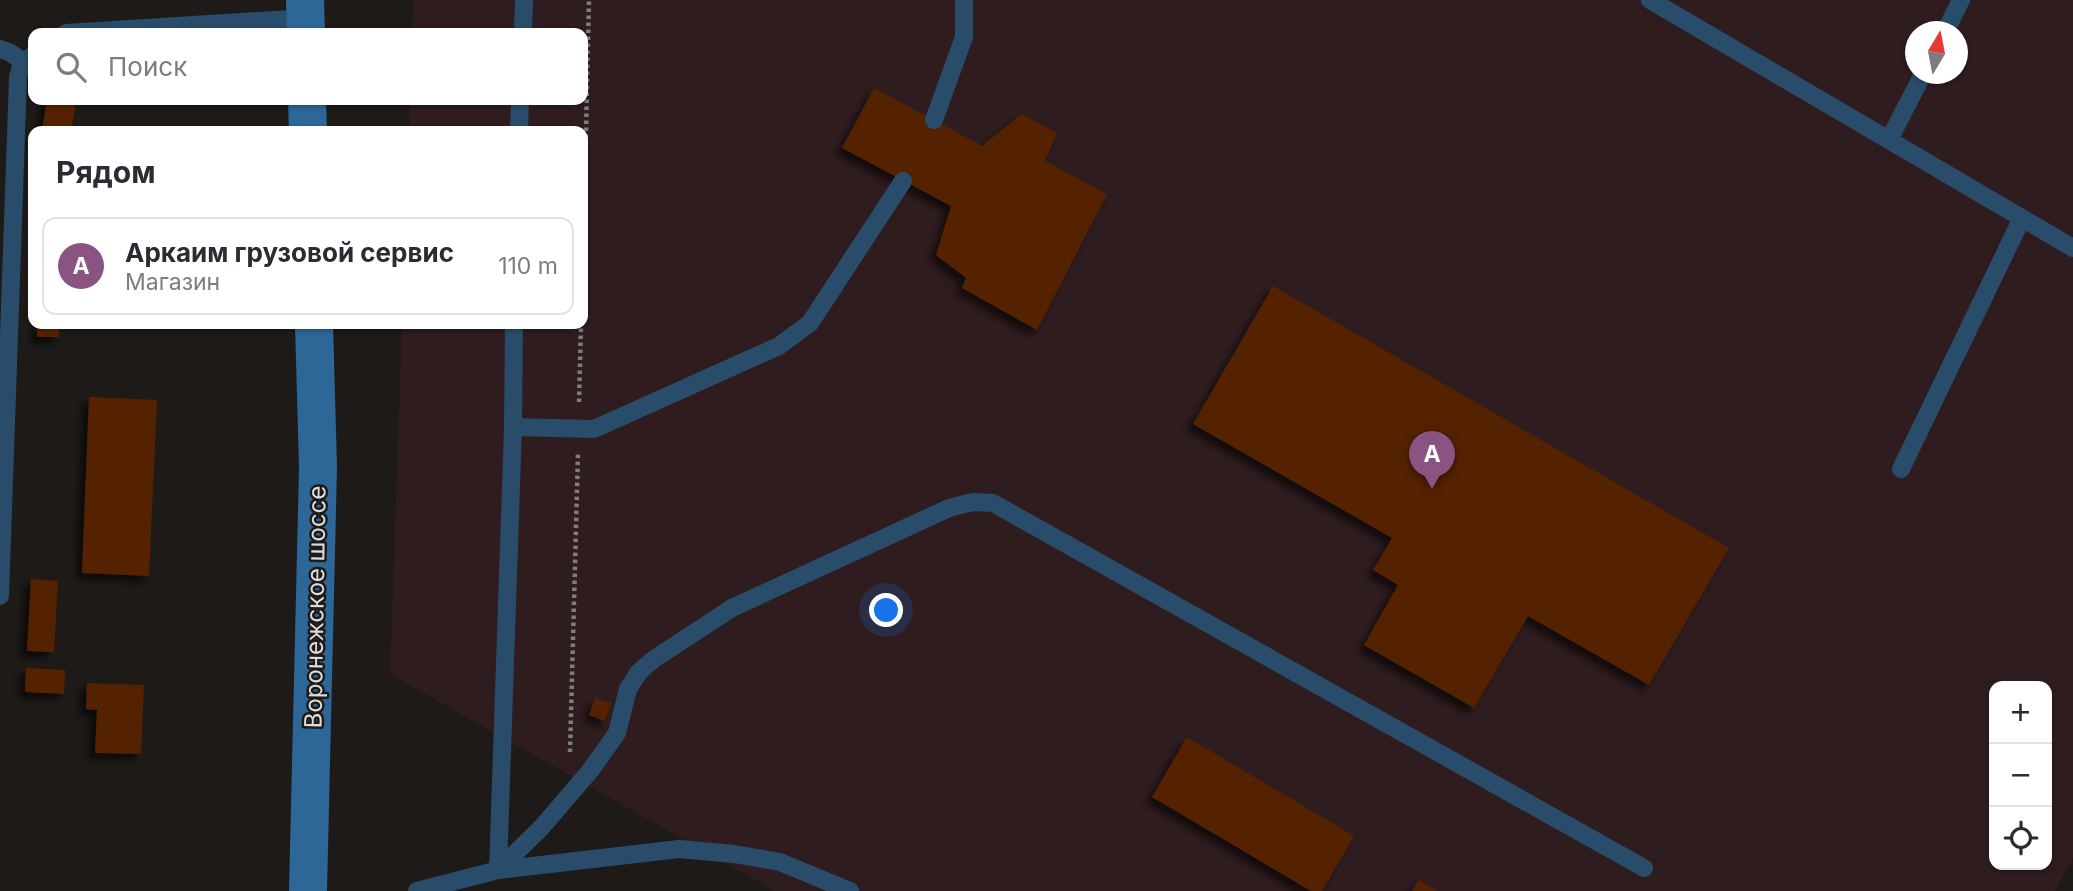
<!DOCTYPE html>
<html lang="ru">
<head>
<meta charset="utf-8">
<style>
	:root { --surface:#fff; --page:#f2f2f3; --text:#2b2b33; --muted:#7c7c81; --line:#e1e1e2; --accent:#8a5482 }
	body { margin:0; font-family:Inter,sans-serif; background:var(--page); color:var(--text) }
	.controls { position:absolute; right:21px; bottom:21px; display:grid; overflow:hidden; border-radius:14px; box-shadow:0 2px 5px #0004 }
	.controls button { width:63px; height:63px; display:grid; place-items:center; padding:0; border:0; border-bottom:2px solid var(--line); background:var(--surface); color:var(--text); font:35px sans-serif }
	.compass { position:absolute; left:1905px; top:21px; width:63px; height:63px; border-radius:50%; background:var(--surface); box-shadow:0 2px 5px #0004; rotate:10deg }
	.you { position:absolute; left:887px; top:611px; width:24px; height:24px; margin:-18px; border:5px solid #fff; border-radius:50%; background:#1a73e8; box-shadow:0 0 0 10px #1a73e833 }
	.badge { display:grid; place-items:center; width:46px; height:46px; border-radius:50%; background:var(--accent); color:#fff; font-size:23px; font-weight:700 }
	.pin { position:absolute; translate:-50% -58px; filter:drop-shadow(0 2px 4px #0008) }
	.pin::after { content:''; position:absolute; top:37px; width:24px; height:21px; background:inherit; clip-path:polygon(0 0,100% 0,50% 100%) }
	.list { margin:0; padding:0; list-style:none }
	h2 { display:flex; justify-content:space-between; align-items:center; height:91px; margin:0; padding:0 28px; font-size:30px }
	h2 small { font-size:23px; font-weight:400; color:var(--muted) }
	.list li { display:grid; grid-template-columns:46px 1fr auto; gap:21px; align-items:center; box-sizing:border-box; height:98px; margin:0 14px 14px; padding:0 14px; border:2px solid var(--line); border-radius:14px }
	.list b { display:block; font-size:26px; white-space:nowrap }
	.list p { margin:0; font-size:23px; white-space:nowrap; color:var(--muted) }
	.list em { font-size:23px; font-style:normal; color:var(--muted) }
	.icon { flex:none; width:38px; height:38px; fill:none; stroke:currentColor; stroke-width:2; stroke-linecap:round; stroke-linejoin:round }
	.map { position:relative; flex:none; width:2073px; height:891px; overflow:hidden }
	.search { position:absolute; background:var(--surface); box-shadow:0 2px 5px #0004; left:28px; top:28px; width:560px; height:77px; display:flex; align-items:center; gap:18px; box-sizing:border-box; padding:0 24px; border-radius:14px; color:var(--muted); font-size:26px }
	.panel { position:absolute; background:var(--surface); box-shadow:0 2px 5px #0004; left:28px; top:126px; width:560px; height:203px; border-radius:14px }
	.map>svg:first-child { display:block }
	.industrial { fill:#2e1c1f; fill-rule:evenodd }
	.building { fill:#542300; filter:url(#shadow) }
	.lines { fill:none; stroke-linecap:round; stroke-linejoin:round }
	.path { stroke:#807d7c; stroke-width:4.5; stroke-dasharray:3.5 3.5; stroke-linecap:butt }
	.lane { stroke:#294c6a; stroke-width:18 }
	.secondary { stroke:#2c6798; stroke-width:38 }
	.labels { text-anchor:middle; dominant-baseline:central; stroke-width:5; stroke-linejoin:round; paint-order:stroke }
	.street-label { font-size:24px; fill:#dedcdb; stroke:#1d1a18 }
</style>
</head>
<body>
<div class="map">
<svg width="2073" height="891" viewBox="0 0 2073 891">
	<defs>
		<filter id="shadow"><feDropShadow dx="-6" dy="6" stdDeviation="3.5" flood-color="#0009"/></filter>
	</defs>
	<rect width="100%" height="100%" fill="#1d1a18"/>
	<path class="industrial" d="M413 0H2073V858L2055 891H775L390 674 402 324H583V131H409L410 100H583V33H412ZM1916 32H1958V74H1916ZM1994 686H2047V865H1994Z"/>
	<path class="building" d="M874 88 982 146 1022 114 1057 133 1045 161 1107 194 1037 330 962 288 966 278 936 255 951 206 842 148Z
		M47 100 76 103 71 131 42 130Z
		M1273 286 1729 548 1649 685 1528 616 1474 708 1364 645 1398 585 1373 570 1392 538 1193 424Z
		M37 324H59V337H37Z
		M89 397 157 400 149 576 82 573Z
		M31 579 58 581 54 652 27 651Z
		M26 668 65 670 64 694 25 692Z
		M87 683 144 685 141 754 95 753 97 710 86 709Z
		M595 698 611 703 605 721 589 715Z
		M1187 737 1354 836 1322 891H1311L1152 797Z
		M1419 880 1438 891H1412Z"/>
	<g class="lines">
		<path class="path" d="M583 264 589 0
			M579 402 581 324
			M570 752 578 453"/>
		<path class="lane" d="M1650 0 2073 248
			M1945 32 1961 0
			M66 33 305 18
			M523 33 524 0
			M0 49 9 52 24 62
			M934 120 964 37V0
			M519 131 520 100
			M1889 140 1923 74
			M513 427 594 429 779 346 810 323 903 181
			M1901 469 2022 218
			M0 596 18 77 21 66 33 55
			M417 891 498 870 513 427 514 324
			M850 891 780 862 734 854 679 849 498 870 541 828 590 771 617 733 628 689 639 672 654 659 732 608 949 508 973 502 993 503 1644 868"/>
		<path class="secondary" d="M305 0 306 33
			M307 100 308 131
			M308 891 318 467 314 324"/>
	</g>
	<g class="labels">
		<g class="street-label">
			<text transform="translate(315 607) rotate(-89)">Воронежское шоссе</text>
		</g>
	</g>
</svg>
<div class="controls">
<button>+</button>
<button>−</button>
<button><svg class="icon" aria-label="locate" viewBox="0 0 24 24"><circle cx="12" cy="12" r="6"/><path d="M12 2v4M12 18v4M2 12h4M18 12h4"/></svg></button>
</div>
<svg class="compass" viewBox="-18 -18 36 36"><path d="M0-13l5 13h-10z" fill="#e53935"/><path d="M0 13l5-13h-10z" fill="#7c7c81"/></svg>
<div class="you"></div>
<div class="pin badge" style="left:1432px;top:489px">A</div>
<div class="search"><svg class="icon" aria-label="search" viewBox="0 0 24 24"><circle cx="10" cy="10" r="6"/><path d="M15 15l6 6"/></svg>Поиск</div>
<section class="panel">
<h2>Рядом<small></small></h2>
<ul class="list">
<li><span class="badge">A</span><div><b>Аркаим грузовой сервис</b><p>Магазин</p></div><em>110 m</em></li>
</ul>
</section>
</div>
</body>
</html>
